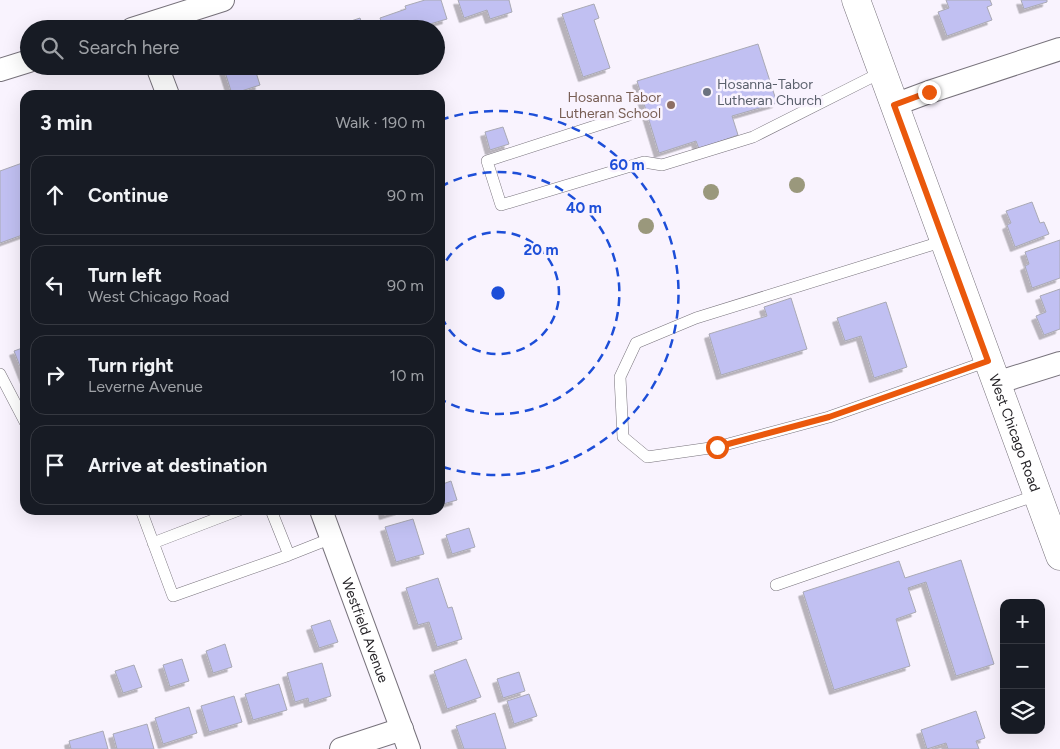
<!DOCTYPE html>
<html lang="en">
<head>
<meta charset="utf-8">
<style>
	:root { --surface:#171b24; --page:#20242c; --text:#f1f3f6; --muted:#9ea1a6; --line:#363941 }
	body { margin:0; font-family:Figtree,sans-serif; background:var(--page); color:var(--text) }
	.controls { position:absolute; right:15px; bottom:15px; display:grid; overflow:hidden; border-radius:10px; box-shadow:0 5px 20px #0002 }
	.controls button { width:45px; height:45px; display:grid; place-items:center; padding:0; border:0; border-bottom:1px solid var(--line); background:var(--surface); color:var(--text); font:25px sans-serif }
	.stop { position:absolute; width:15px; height:15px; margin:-11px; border:4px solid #ea580c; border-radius:50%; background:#fff }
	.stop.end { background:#ea580c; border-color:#fff; box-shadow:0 1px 5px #0008 }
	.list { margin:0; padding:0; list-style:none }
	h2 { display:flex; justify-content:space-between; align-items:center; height:65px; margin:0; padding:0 20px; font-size:21px }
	h2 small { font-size:16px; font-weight:400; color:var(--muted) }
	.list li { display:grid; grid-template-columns:32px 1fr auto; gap:15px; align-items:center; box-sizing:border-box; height:80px; margin:0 10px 10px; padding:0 10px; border:1px solid var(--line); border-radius:15px }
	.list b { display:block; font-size:19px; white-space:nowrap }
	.list p { margin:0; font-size:16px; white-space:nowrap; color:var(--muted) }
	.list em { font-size:16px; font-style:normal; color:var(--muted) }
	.icon { flex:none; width:28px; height:28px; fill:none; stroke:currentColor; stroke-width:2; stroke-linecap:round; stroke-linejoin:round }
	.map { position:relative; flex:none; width:1060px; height:749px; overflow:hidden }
	.search { position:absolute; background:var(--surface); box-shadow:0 5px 20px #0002; left:20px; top:20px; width:425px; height:55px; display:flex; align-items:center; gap:12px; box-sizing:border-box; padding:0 18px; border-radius:28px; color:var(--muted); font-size:19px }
	.panel { position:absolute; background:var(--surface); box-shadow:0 5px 20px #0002; left:20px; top:90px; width:425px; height:425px; border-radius:15px }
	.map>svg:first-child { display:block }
	.building { fill:#c1c0f2; stroke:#a9a9b4; filter:url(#shadow) }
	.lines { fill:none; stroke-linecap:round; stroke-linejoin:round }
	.service-casing { stroke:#77727b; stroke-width:12 }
	.minor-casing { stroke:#77727b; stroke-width:24 }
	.tertiary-casing { stroke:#77727b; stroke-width:29 }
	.service { stroke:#fff; stroke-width:11 }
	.minor { stroke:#fff; stroke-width:22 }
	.tertiary { stroke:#fff; stroke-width:28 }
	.tree { fill:#9a987c }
	.route { stroke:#ea580c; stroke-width:6 }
	.ring { fill:none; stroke:#1d4ed8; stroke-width:2.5; stroke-dasharray:9 6 }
	.worship-dot { fill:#6b7280; stroke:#f9f3fe; stroke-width:2 }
	.education-dot { fill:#8d6e63; stroke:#f9f3fe; stroke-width:2 }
	.labels { text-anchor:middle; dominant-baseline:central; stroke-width:5; stroke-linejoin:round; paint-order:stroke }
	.worship-label { font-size:14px; fill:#5b616d; stroke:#f9f3fe; text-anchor:start }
	.education-label { font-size:14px; fill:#785e54; stroke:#f9f3fe; text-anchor:end }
	.street-label { font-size:14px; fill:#211f23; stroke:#f9f3fe }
	.centre { fill:#1d4ed8; stroke:#f9f3fe; stroke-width:2.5 }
	.ring-label { font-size:15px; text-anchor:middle; font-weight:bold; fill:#1d4ed8; stroke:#f9f3fe; stroke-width:5; stroke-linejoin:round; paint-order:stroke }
</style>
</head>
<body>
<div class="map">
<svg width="1060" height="749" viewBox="0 0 1060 749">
	<defs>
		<filter id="shadow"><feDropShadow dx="-4.5" dy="4.5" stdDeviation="0" flood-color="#0004"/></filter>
	</defs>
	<rect width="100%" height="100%" fill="#f9f3fe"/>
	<path class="building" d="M425 0H441L447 19 430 24 431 28 429 29H384L380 18 406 9 405 6Z
		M458 0H509L512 12 490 19 487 10 464 18Z
		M946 0H990L992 5 987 7 992 20 947 36 938 12 949 8Z
		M1021 0H1047V2L1024 9Z
		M594 4 599 18 594 20 610 68 583 77 562 14Z
		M360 18 364 29H327Z
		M758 44 777 103 732 116 738 135 699 149 696 141 659 153 637 81Z
		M223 66H254L260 85 232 94Z
		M503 127 509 144 490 150 485 132Z
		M25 162V234L0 243V171Z
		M1032 202 1040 223 1044 222 1049 234 1015 247 1007 225 1011 223 1006 211Z
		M1060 240V278L1032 288 1025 266 1029 264 1025 252Z
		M1060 289V329L1044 335 1036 316 1046 312 1040 296Z
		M791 298 807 349 721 375 709 334 767 316 764 307Z
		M886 302 907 367 874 378 861 336 845 341 837 318Z
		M25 347V379L14 351Z
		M451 481 457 500 440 505V485Z
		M383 510H400L384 515Z
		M413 519 424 554 396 562 385 527Z
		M469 528 475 547 452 554 446 535Z
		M961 560 994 664 956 676 926 582 908 588 916 612 896 619 910 666 834 690 803 592 899 561 905 578Z
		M438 578 448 608 452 607 462 639 437 647 429 622 418 625 406 588Z
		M330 620 338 642 319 648 311 626Z
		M225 644 232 667 213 673 206 651Z
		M182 659 189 681 170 687 163 665Z
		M466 659 481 697 447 709 434 671Z
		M322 663 331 696 309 703 308 698 295 702 287 673Z
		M134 665 142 687 123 693 115 671Z
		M519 672 525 691 503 698 497 679Z
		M279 684 287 710 253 720 245 694Z
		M529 694 537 716 514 724 507 701Z
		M234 696 242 722 209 732 201 706Z
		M189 707 197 733 163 744 155 718Z
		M976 711 985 738 976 741 979 749H948L946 743 927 749 921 730Z
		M495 713 506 749H464L456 726Z
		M147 724 154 749H117L113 734Z
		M103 731 108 749H71L69 741Z"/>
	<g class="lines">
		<g class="service-casing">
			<path id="service" d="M629 115 487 161 501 205 644 162 662 165 753 137 882 72
				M944 241 696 318 636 343 620 377 623 437 647 457 717 447 829 417 988 361
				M0 374 25 422
				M141 510 173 596 289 555 271 510
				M153 543 239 510
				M289 555 332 538
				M776 585 1037 495"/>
		</g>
		<g class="minor-casing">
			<g id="minor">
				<path d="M132 29 223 0"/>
				<path d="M157 66 168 95"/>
				<path d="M0 70 29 61"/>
				<path d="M894 105 929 92 1060 49"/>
				<path d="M996 383 1060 363"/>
				<path id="s1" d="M321 510 409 749"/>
				<path d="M341 749 402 729"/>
			</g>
		</g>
		<g class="tertiary-casing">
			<g id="tertiary">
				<path id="s2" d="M856 0 1060 556"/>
			</g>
		</g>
		<use href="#service" class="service"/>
		<use href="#minor" class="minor"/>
		<use href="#tertiary" class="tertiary"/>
	</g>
	<g class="tree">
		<circle cx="797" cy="185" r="8"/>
		<circle cx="711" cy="192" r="8"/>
		<circle cx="646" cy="226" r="8"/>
	</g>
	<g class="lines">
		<path class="route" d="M717 447 829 417 988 361 894 105 929 92"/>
	</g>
	<g class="ring">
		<path d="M440 274A61 61 0 1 1 440 312"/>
		<path d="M440 187A121 121 0 1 1 440 399"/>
		<path d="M440 120A182 182 0 1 1 440 466"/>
	</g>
	<circle class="worship-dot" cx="707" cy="92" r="5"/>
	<circle class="education-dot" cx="671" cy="105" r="5"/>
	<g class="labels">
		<g class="worship-label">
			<text x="717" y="84">Hosanna-Tabor<tspan x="717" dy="16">Lutheran Church</tspan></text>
		</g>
		<g class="education-label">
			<text x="661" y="97">Hosanna Tabor<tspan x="661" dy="16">Lutheran School</tspan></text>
		</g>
		<g class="street-label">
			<text stroke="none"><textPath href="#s2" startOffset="461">West Chicago Road</textPath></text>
			<text stroke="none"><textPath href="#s1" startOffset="128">Westfield Avenue</textPath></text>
		</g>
	</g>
	<circle cx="498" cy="293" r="8" class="centre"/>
	<g class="ring-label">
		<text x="627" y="170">60 m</text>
		<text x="584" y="213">40 m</text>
		<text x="541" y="255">20 m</text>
	</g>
</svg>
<div class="controls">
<button>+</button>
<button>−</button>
<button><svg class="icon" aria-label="layers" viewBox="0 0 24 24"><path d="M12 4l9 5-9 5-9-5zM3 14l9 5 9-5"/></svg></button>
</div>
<div class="stop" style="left:717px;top:447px"></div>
<div class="stop end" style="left:929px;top:92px"></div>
<div class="search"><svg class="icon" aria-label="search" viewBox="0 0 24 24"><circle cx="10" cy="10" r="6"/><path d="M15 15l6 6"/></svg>Search here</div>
<section class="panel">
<h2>3 min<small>Walk · 190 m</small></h2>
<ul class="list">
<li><svg class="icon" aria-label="ahead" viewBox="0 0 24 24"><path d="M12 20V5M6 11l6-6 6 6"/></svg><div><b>Continue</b></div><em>90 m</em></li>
<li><svg class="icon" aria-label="left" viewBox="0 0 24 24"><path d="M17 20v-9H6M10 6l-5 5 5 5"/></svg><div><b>Turn left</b><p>West Chicago Road</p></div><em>90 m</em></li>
<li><svg class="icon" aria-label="right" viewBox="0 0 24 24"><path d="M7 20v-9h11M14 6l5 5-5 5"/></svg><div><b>Turn right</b><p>Leverne Avenue</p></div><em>10 m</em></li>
<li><svg class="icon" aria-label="arrive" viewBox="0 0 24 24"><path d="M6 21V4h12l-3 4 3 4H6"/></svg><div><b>Arrive at destination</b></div></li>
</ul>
</section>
</div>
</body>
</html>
